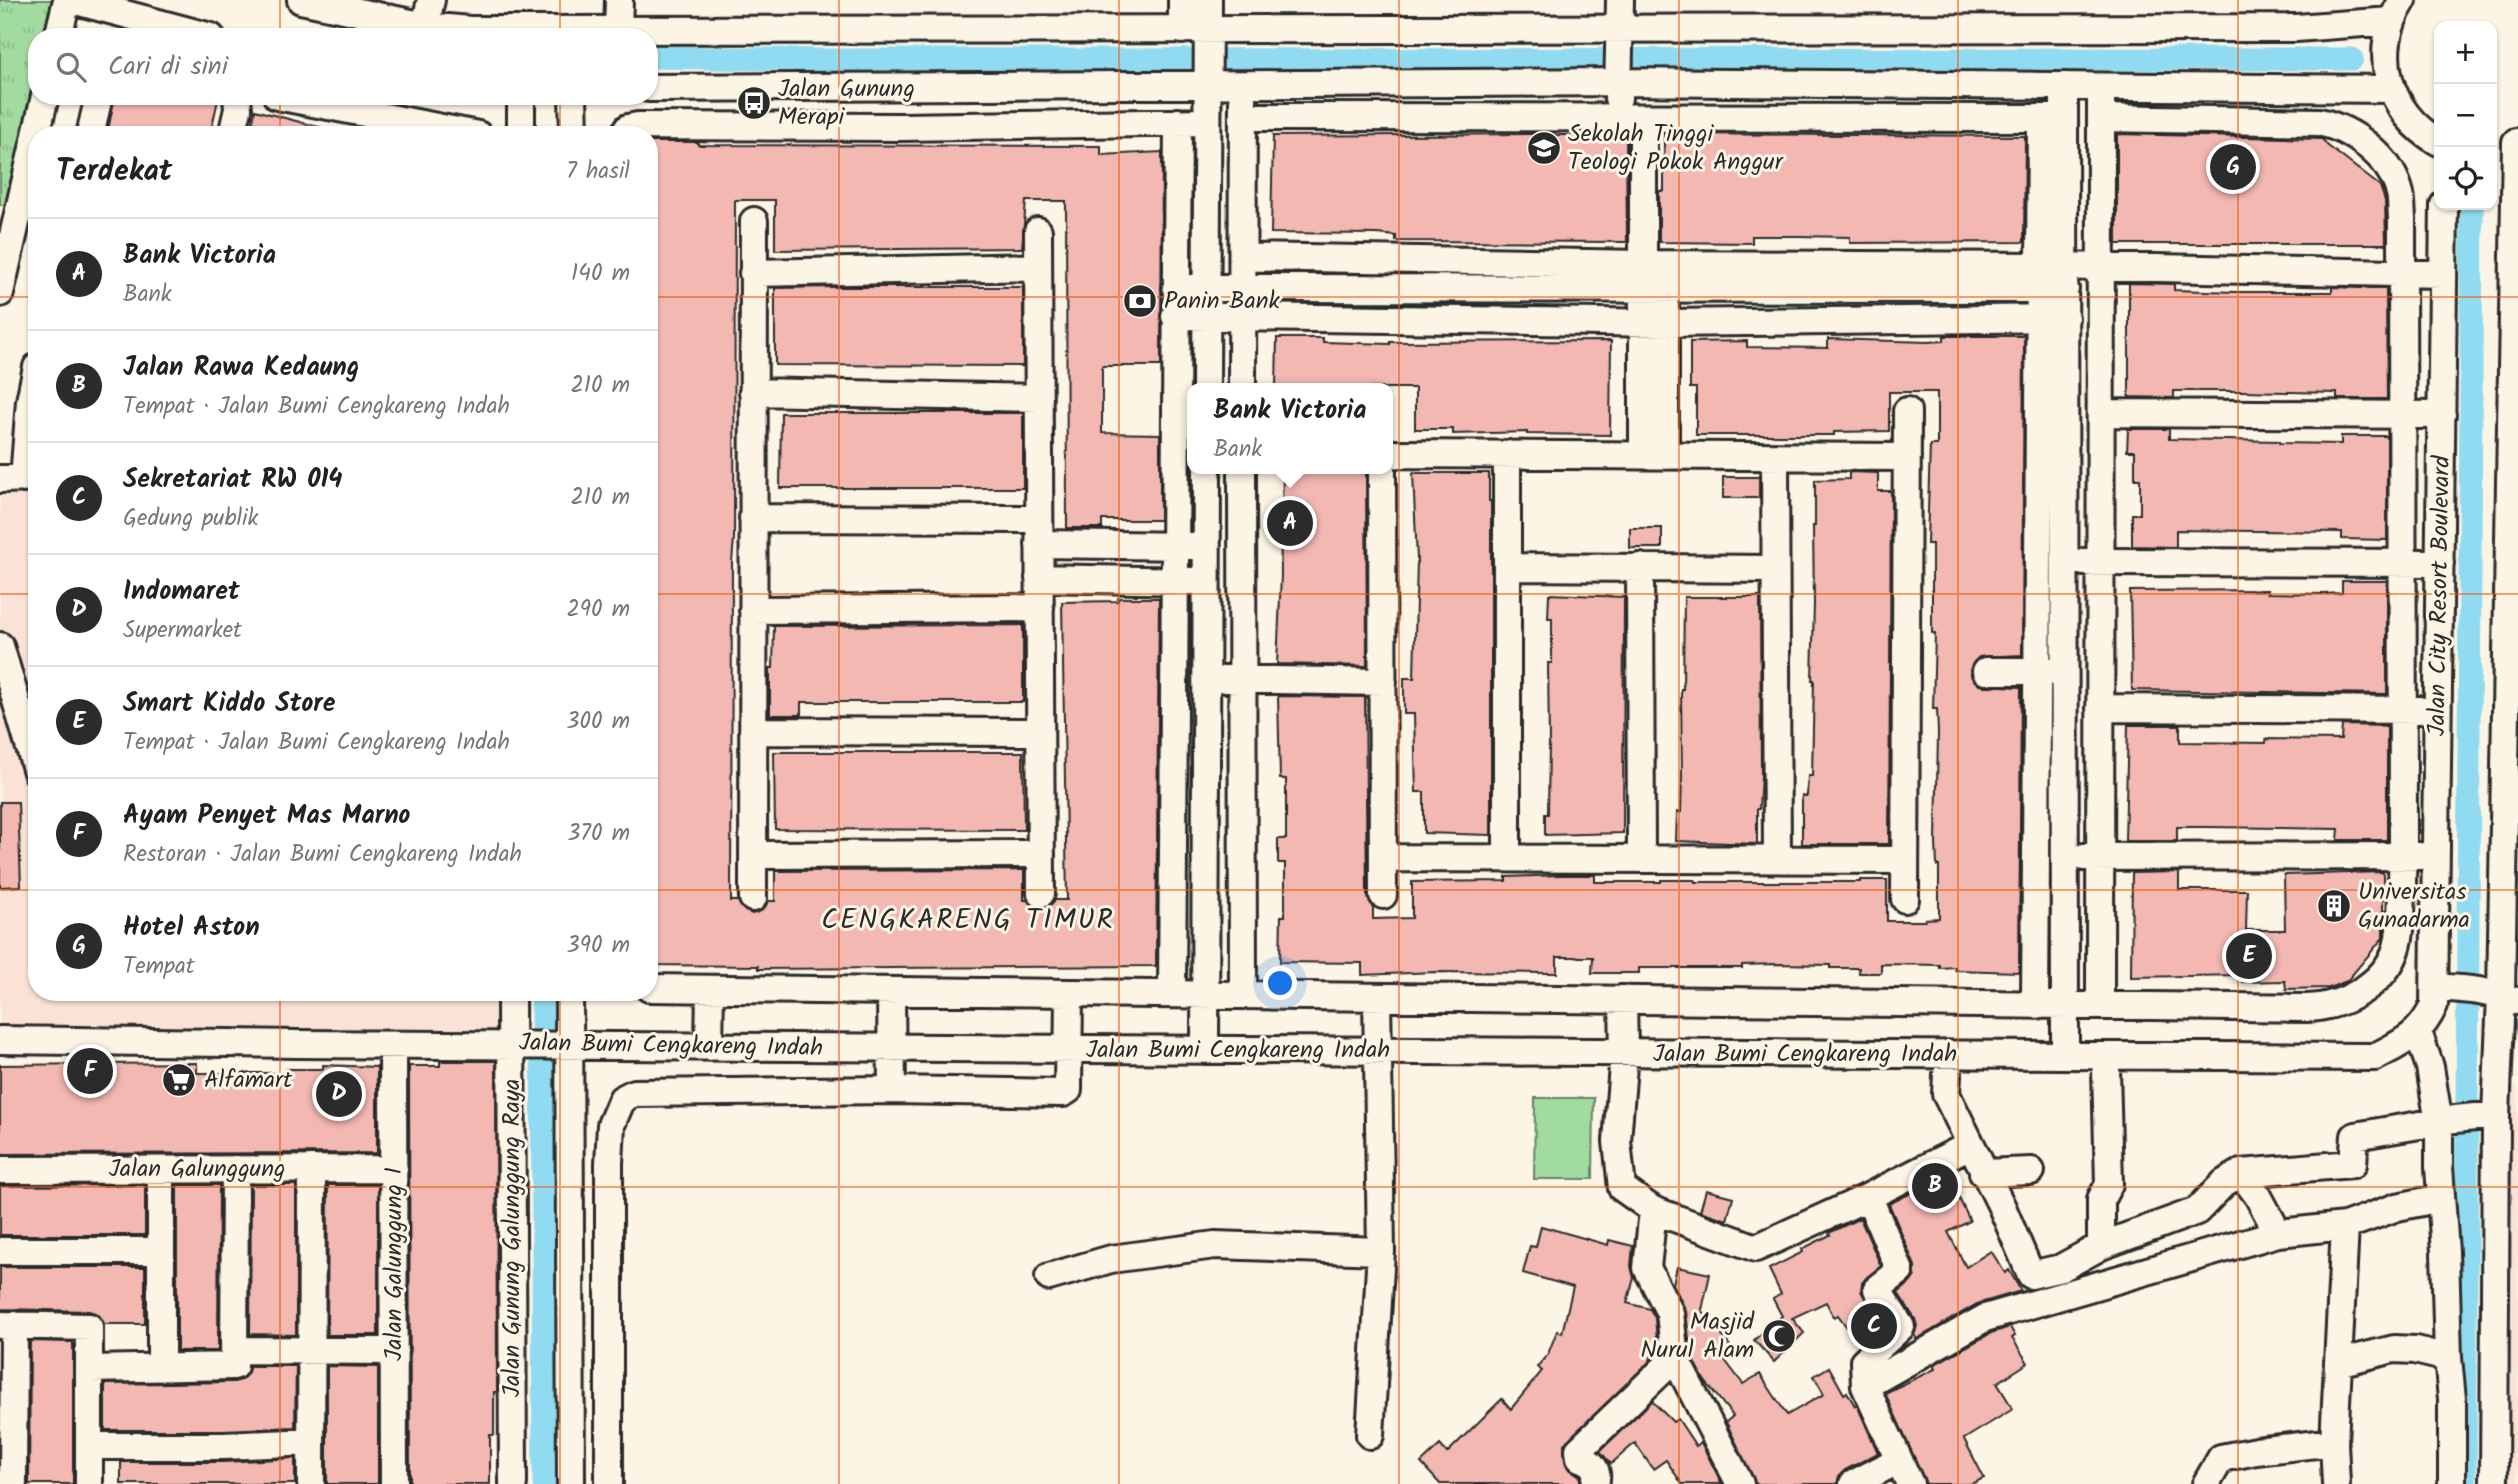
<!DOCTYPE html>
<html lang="id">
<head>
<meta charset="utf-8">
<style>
	:root { --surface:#fff; --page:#f6f6f6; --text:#222; --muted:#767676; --line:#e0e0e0; --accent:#2b2b2b }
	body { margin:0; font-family:Kalam,sans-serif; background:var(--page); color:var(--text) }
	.controls { position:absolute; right:21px; top:21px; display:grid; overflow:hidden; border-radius:14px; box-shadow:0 2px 5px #0004 }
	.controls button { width:63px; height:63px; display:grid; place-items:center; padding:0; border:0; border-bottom:2px solid var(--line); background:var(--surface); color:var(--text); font:35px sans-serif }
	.you { position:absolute; left:1281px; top:984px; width:24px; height:24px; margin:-18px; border:5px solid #fff; border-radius:50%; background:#1a73e8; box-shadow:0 0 0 10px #1a73e833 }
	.badge { display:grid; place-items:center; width:46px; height:46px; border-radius:50%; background:var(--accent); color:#fff; font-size:23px; font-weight:700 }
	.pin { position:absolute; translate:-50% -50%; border:4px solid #fff; box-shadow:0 2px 7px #0006 }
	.popup { position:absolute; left:1187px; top:383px; width:206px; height:91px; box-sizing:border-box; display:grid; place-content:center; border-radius:14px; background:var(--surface); filter:drop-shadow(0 2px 5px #0005); font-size:23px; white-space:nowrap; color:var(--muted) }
	.popup b { font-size:26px; color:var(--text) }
	.popup::after { content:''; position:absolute; left:50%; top:100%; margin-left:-14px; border:14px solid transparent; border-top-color:var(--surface) }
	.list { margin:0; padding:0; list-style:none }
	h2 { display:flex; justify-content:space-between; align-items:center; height:91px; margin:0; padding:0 28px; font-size:30px }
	h2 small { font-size:23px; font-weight:400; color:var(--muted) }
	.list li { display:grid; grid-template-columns:46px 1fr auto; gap:21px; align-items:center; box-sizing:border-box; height:112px; padding:0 28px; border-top:2px solid var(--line) }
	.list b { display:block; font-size:26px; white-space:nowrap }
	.list p { margin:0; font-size:23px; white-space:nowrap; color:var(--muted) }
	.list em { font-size:23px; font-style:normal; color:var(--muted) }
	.icon { flex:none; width:38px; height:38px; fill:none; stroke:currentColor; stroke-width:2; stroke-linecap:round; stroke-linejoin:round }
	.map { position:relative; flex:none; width:2518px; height:1484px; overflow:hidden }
	.search { position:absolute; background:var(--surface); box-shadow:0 2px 5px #0004; left:28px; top:28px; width:630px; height:77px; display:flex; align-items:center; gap:18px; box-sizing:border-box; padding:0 24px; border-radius:28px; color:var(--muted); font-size:26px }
	.panel { position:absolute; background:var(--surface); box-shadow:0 2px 5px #0004; left:28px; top:126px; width:630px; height:875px; border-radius:28px }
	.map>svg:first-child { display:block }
	.built { fill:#fae3d6 }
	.grass { fill:url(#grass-tufts); stroke:#668366; stroke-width:2 }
	.pitch { fill:#a1dba0; stroke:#668366; stroke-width:2 }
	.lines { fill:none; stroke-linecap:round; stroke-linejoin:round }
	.canal { stroke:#90dbf1; stroke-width:23 }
	.building { fill:#f4b8b3; stroke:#2b2b2b; stroke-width:2 }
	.minor-casing { stroke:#2b2b2b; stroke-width:32 }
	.minor { stroke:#fcf5e5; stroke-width:26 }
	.grid { fill:none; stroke:#e8590c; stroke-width:2; stroke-opacity:0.55 }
	.labels { text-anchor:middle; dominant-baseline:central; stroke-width:6; stroke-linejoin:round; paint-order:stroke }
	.poi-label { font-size:24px; fill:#2b2b2b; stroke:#fcf5e5; text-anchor:start }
	.street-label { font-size:24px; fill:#2b2b2b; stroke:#fcf5e5 }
	.quarter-label { font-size:28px; letter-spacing:2px; fill:#2b2b2b; stroke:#fcf5e5 }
</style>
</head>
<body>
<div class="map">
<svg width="2518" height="1484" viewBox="0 0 2518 1484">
	<defs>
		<pattern id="grass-tufts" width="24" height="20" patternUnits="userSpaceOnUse" patternTransform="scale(1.75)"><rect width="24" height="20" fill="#a1dba0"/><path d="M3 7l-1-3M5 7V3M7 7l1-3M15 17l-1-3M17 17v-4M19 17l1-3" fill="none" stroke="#8bbc8a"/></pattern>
	</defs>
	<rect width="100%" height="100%" fill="#fcf5e5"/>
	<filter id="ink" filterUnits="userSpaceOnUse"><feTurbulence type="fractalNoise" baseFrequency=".0143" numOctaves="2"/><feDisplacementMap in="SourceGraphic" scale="14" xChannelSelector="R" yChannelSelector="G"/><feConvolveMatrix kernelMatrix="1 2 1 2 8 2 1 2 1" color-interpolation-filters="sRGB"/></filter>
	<g filter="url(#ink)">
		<path class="built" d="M37 491V992H499V1032L0 1030V492Z
			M2493 1086 2518 1087V1484H2492Z"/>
		<path class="grass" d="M0 0H53L44 37H37V69L5 205H0Z"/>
		<path class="pitch" d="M1535 1098H1594L1593 1179H1534Z"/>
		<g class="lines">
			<path class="canal" d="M649 57 823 60 2352 59
				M542 992 544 1484
				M2465 1484 2472 205"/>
		</g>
		<path class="building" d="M115 96H203L218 100 210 135H107Z
			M255 110 326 129 325 135H250Z
			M1532 134 1592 136 1626 135 1627 242 1396 241V236L1377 234 1271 233 1273 136Z
			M1664 134 2025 136 2024 242 1850 243V237L1797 236H1752V243L1659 242V191H1664Z
			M2117 134 2322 139 2328 146 2380 186 2385 201 2386 244H2117Z
			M649 142H698V145L1101 146V155L1162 152 1161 366H1102V433L1160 434V520H1102V528H1067L1066 201H1026L1022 248 775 250V200H735L734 538 732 562 731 901H738L745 911 752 914 761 911 768 901H775V871L1024 870V900H1027L1033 906 1042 909 1049 906 1055 900H1067L1062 602 1118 601V598H1159L1156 966 758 969V966L649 965Z
			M2129 283 2174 284V290L2236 292H2332V287L2386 289 2387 399H2337V393L2243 391H2174V398L2129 397Z
			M836 287H1023V366L775 365V288Z
			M1944 336H2024L2022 655 1979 657 1973 663 1970 670 1972 678 1979 685 2021 687 2019 972 1955 970V967L1940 968V965L1881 964V973H1859V968H1830V965L1778 964 1742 965V968H1639V973H1592L1593 957H1557V973L1436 972 1362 975V963L1280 962 1281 916H1285V863H1278V839H1286V779H1280L1278 696 1365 697 1367 895 1373 906V919L1412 918V882L1506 881V877L1560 875H1595V882H1661V880H1695V882H1860V880H1887V921H1925V919L1939 918V866H1937L1936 843 1938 732 1937 709H1933L1935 633H1932V544H1927L1930 445H1937V392H1889V431L1834 432V435H1696V388H1690V342L1747 341V347L1828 348V339L1928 342 1944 341Z
			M1277 338H1323V342L1390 344V342L1611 341 1610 435 1527 434V432L1453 434V429H1415V388H1276Z
			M781 413H1023V488H780Z
			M2128 429H2169V439L2279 441V443L2341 444V436H2387V540L2342 539V532L2176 530V547L2132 546V514H2140V479H2135V451H2127Z
			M1288 469H1366L1367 666 1277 664 1281 575 1280 509H1282L1283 478H1288Z
			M1849 472 1878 473V491H1891L1889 844H1802V796H1807L1808 776H1812L1814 680H1812L1814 604 1813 526H1815V480L1849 479Z
			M1413 473H1489V501H1491V835L1424 833V792H1416L1414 714H1404V678H1414L1417 560Z
			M1723 477H1759V498H1723Z
			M1630 528H1662V548H1630Z
			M2342 581H2387V694L2132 690 2130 591 2268 590 2267 593 2324 594 2342 593Z
			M1549 594 1624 597 1623 833 1545 835V814H1548L1549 742 1548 663H1552V618H1548Z
			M1684 597H1760L1761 776 1759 809H1757V844L1676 841 1677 812H1681L1682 778 1681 689H1683Z
			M1023 625V702H801V715H770V668H773L774 626Z
			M2128 725H2180V742L2266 743V739L2341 740 2342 725 2387 726V840H2338L2339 829 2210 827H2177V841H2125Z
			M774 752H1023L1024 830 775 829Z
			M0 802H18L21 886 0 887Z
			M2179 872V890H2247L2246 930H2285L2284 875 2383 872V938L2347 981 2329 988 2286 989 2285 981 2242 982V975L2131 977 2132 873Z
			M440 1061H496L497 1392H494V1435H490V1484H410L409 1066H440Z
			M197 1063V1073H286V1069H323V1065L377 1067V1153L0 1154V1065Z
			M1945 1176 1953 1199 1958 1196 1970 1221 1948 1232 1966 1267 1991 1251 2005 1273 2009 1270 2021 1291 1977 1304 1917 1339 1914 1335 1917 1326 1915 1319 1898 1293 1910 1283 1915 1276V1266L1889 1204Z
			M145 1185V1235H0V1186Z
			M177 1185H219L218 1351H177Z
			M251 1185H296V1335L250 1334Z
			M328 1185H378V1335H327Z
			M1706 1190 1733 1197 1727 1220 1700 1211Z
			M1860 1218 1881 1266 1867 1277 1862 1283 1861 1291 1881 1324 1859 1344 1838 1315 1834 1317 1826 1302 1792 1318 1804 1333 1774 1362 1754 1340 1782 1316 1773 1299 1781 1294 1769 1269 1803 1252 1802 1249 1830 1235 1829 1233Z
			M1541 1226 1608 1245 1609 1240 1633 1246 1631 1266 1634 1278 1627 1303 1650 1309 1655 1318 1657 1340 1650 1361 1564 1444 1565 1461 1568 1468 1580 1476V1484H1440L1421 1463 1440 1445 1447 1453 1502 1399 1511 1409 1542 1371 1537 1367 1548 1354 1557 1331 1562 1333 1573 1287 1523 1273 1530 1246 1536 1247Z
			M0 1267H145V1324H104L98 1314 89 1311 0 1309Z
			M1677 1267 1710 1274 1702 1310 1734 1351 1724 1359 1743 1384 1760 1374 1787 1415 1824 1394 1814 1376 1829 1367 1844 1394 1847 1392 1855 1406 1857 1405 1878 1453 1845 1470 1839 1476 1837 1484H1756L1726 1422 1733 1416 1704 1380 1691 1355 1694 1353 1690 1348 1686 1311 1673 1284Z
			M2010 1327 2015 1336 2012 1338 2028 1363 1997 1383 2013 1409 1964 1439 1984 1478 1971 1484H1926L1885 1393 1935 1369 1933 1365 1991 1333Z
			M30 1341 73 1342V1484H29Z
			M250 1366H296L295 1427 223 1430H105V1384L234 1382 241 1380 247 1374Z
			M327 1366 378 1367V1484H327Z
			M1652 1401 1673 1422 1678 1419 1696 1446 1701 1442 1722 1484H1682L1666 1460 1653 1469 1635 1443 1611 1464 1609 1462 1600 1451Z
			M295 1458V1484H121V1462H223Z"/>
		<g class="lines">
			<g class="minor-casing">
				<path id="minor" d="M72 0 211 37
					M301 0 425 26 470 30 2296 28 2391 21
					M1182 0V30
					M2403 0C2370 50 2387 114 2439 142
					M425 26 431 0
					M618 30 619 0
					M58 37 67 0
					M2064 86 2065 1055
					M649 88 1618 82 2391 89
					M277 96 478 135
					M573 96 574 135
					M1618 98 1620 0
					M1243 117 2059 118
					M1643 118V455
					M90 135 99 96
					M232 135 238 109 237 96
					M521 135V96
					M623 135 628 128 638 126 901 127 1207 122
					M1038 231 1041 893
					M1243 257 1644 264 2065 266 2443 274
					M753 273 1038 267
					M1176 288 2065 289
					M0 293 45 96
					M1175 316 1666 323 2065 318
					M1206 388 1208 0
					M1242 388 1243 99
					M753 392 1038 398
					M2101 413 2442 415
					M1388 454 1907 457
					M1665 455V306
					M1775 457 1777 859
					M1242 469 1243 995
					M1382 469 1383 895
					M0 479 37 478
					M24 479 30 401 37 367
					M753 518 1039 519
					M1039 544 1192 546
					M2084 562 2440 563
					M1509 567 1774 569
					M1640 567 1641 859
					M1039 578 1192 581
					M753 610 1040 608
					M0 646 37 772
					M1986 671H2054
					M1226 679 1383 682
					M2100 708 2419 710
					M753 731 1040 732
					M753 855 1041 854
					M2084 857 2420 856
					M1383 858 1905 860
					M1507 858V454
					M753 898 754 221
					M1905 899 1907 411
					M2435 987C2463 989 2490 990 2515 1001
					M649 988 2307 1008C2346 1007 2393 980 2399 938 2403 912 2401 883 2403 856L2402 218C2401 209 2402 198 2399 190 2389 156 2353 129 2319 122L2101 118
					M891 991 892 1090
					M511 992 513 1484
					M569 992 571 1484
					M1172 994 1178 122
					M1623 999 1624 1053 1617 1141 1622 1188 1653 1210 1756 1248 1866 1198 1873 1207 1900 1271 1877 1289 1901 1327 1864 1361 1865 1386 1910 1484
					M2035 1004 2041 118
					M2100 1005 2101 100
					M2418 1032 2430 1067 2439 1123V1167L2445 1252 2448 1358
					M0 1040 298 1044 2375 1057C2403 1042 2421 1035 2434 1005L2444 205
					M393 1045 394 1484
					M709 1047 710 989
					M1205 1050 1207 469
					M1951 1055 1947 1075 1946 1094 2002 1207 2031 1275 2061 1268 2101 1246 2197 1211 2224 1183 2241 1173 2353 1164 2355 1136 2455 1119 2496 1115
					M0 1170 394 1169
					M161 1170V1368
					M1983 1173 2031 1171
					M2241 1173 2258 1196 2278 1233 2345 1226 2397 1207 2441 1198
					M1866 1198 1970 1145
					M1653 1210 1647 1268 1670 1313 1675 1358 1740 1484
					M2101 1246V1199L2109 1184 2106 1069
					M0 1251H161
					M1049 1277 1111 1259 1215 1245 1381 1251
					M0 1325 89 1327V1484
					M235 1350 394 1351
					M2338 1363 2394 1349 2415 1350 2448 1358 2452 1399V1484
					M90 1369 234 1366 235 1169
					M1865 1386 1985 1318 2278 1233
					M1370 1435 1381 1251 1377 997
					M89 1446H223L311 1442
					M13 1484 14 1325
					M311 1484 312 1169
					M609 1484V1163L611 1125 622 1099 634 1093 892 1090 1063 1093 1068 1090 1069 993
					M1595 1484C1599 1471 1593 1462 1580 1458L1579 1450 1675 1358
					M1853 1484 1899 1460
					M2206 1484 2221 1458 2256 1451 2334 1442
					M2336 1484 2334 1442 2345 1226
					M2494 1484 2496 1115 2501 995 2516 142"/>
			</g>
			<use href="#minor" class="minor"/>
		</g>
	</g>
	<path class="grid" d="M280 0V37M560 0V37M839 0V1484M1119 0V1484M1399 0V1484M1679 0V1484M1958 0V1484M2238 0V1484M280 96V135M560 96V135M0 297H37M649 297H2518M0 594H37M649 594H2518M0 890H37M649 890H2518M280 992V1484M560 992V1484M0 1187H2518"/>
	<defs>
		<g id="bus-disc" transform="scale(1.75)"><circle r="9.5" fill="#2b2b2b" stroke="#fcf5e5"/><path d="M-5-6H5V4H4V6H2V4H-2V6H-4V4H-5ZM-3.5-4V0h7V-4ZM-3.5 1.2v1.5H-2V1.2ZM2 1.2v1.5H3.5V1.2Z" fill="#fff"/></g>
		<g id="university-disc" transform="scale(1.75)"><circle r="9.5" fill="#2b2b2b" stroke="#fcf5e5"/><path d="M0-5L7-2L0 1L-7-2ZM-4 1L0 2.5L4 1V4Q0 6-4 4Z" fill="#fff"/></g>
		<g id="bank-disc" transform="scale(1.75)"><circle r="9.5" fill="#2b2b2b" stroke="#fcf5e5"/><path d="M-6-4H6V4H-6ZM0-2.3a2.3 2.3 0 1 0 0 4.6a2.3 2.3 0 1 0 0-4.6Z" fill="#fff"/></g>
		<g id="building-disc" transform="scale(1.75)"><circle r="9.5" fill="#2b2b2b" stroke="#fcf5e5"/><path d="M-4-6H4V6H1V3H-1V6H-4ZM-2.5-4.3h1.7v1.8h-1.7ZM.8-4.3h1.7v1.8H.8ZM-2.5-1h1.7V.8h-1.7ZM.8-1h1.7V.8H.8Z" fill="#fff"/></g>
		<g id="supermarket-disc" transform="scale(1.75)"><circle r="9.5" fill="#2b2b2b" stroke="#fcf5e5"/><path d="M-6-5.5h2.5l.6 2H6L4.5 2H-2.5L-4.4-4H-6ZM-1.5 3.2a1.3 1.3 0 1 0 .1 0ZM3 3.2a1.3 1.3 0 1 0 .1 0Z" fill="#fff"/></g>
		<g id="mosque-disc" transform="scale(1.75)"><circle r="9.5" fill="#2b2b2b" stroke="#fcf5e5"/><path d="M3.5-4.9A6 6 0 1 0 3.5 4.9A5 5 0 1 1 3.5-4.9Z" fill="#fff"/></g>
	</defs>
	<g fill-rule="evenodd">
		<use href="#bus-disc" x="754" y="103"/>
		<use href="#university-disc" x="1544" y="148"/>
		<use href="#bank-disc" x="1140" y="301"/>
		<use href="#building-disc" x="2334" y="906"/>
		<use href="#supermarket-disc" x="179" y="1080"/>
		<use href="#mosque-disc" x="1779" y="1336"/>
	</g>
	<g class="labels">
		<g class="poi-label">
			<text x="778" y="89">Jalan Gunung<tspan x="778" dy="28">Merapi</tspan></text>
			<text x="1568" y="134">Sekolah Tinggi<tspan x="1568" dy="28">Teologi Pokok Anggur</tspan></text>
			<text x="1164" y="301">Panin Bank</text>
			<text x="2358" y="892">Universitas<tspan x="2358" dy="28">Gunadarma</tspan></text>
			<text x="204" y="1080">Alfamart</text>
			<text x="1754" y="1322" text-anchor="end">Masjid<tspan x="1754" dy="28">Nurul Alam</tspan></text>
		</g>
		<g class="street-label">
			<text transform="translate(2440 596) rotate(-89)">Jalan City Resort Boulevard</text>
			<text transform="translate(671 1046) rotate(1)">Jalan Bumi Cengkareng Indah</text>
			<text x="1238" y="1050">Jalan Bumi Cengkareng Indah</text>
			<text x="1805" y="1054">Jalan Bumi Cengkareng Indah</text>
			<text x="197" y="1169">Jalan Galunggung</text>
			<text transform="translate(512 1238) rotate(-90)">Jalan Gunung Galunggung Raya</text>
			<text transform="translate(394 1264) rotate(-90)">Jalan Galunggung I</text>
		</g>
		<g class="quarter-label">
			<text x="968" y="920">CENGKARENG TIMUR</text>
		</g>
	</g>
</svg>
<div class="controls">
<button>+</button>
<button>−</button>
<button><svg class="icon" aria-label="locate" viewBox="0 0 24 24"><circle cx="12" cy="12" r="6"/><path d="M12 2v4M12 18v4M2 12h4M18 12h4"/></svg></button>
</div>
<div class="you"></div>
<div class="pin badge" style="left:1290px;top:523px">A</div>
<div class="popup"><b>Bank Victoria</b>Bank</div>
<div class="pin badge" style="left:1935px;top:1186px">B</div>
<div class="pin badge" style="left:1874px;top:1326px">C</div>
<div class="pin badge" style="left:339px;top:1094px">D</div>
<div class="pin badge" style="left:2249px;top:956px">E</div>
<div class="pin badge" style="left:90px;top:1071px">F</div>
<div class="pin badge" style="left:2233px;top:167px">G</div>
<div class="search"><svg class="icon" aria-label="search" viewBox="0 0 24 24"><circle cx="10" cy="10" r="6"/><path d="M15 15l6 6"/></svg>Cari di sini</div>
<section class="panel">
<h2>Terdekat<small>7 hasil</small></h2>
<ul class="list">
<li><span class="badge">A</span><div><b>Bank Victoria</b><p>Bank</p></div><em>140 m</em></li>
<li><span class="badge">B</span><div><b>Jalan Rawa Kedaung</b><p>Tempat · Jalan Bumi Cengkareng Indah</p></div><em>210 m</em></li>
<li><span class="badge">C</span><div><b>Sekretariat RW 014</b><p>Gedung publik</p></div><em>210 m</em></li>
<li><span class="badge">D</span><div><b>Indomaret</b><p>Supermarket</p></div><em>290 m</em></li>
<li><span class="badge">E</span><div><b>Smart Kiddo Store</b><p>Tempat · Jalan Bumi Cengkareng Indah</p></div><em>300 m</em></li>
<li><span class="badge">F</span><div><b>Ayam Penyet Mas Marno</b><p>Restoran · Jalan Bumi Cengkareng Indah</p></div><em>370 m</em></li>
<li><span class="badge">G</span><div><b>Hotel Aston</b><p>Tempat</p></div><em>390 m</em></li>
</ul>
</section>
</div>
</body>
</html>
